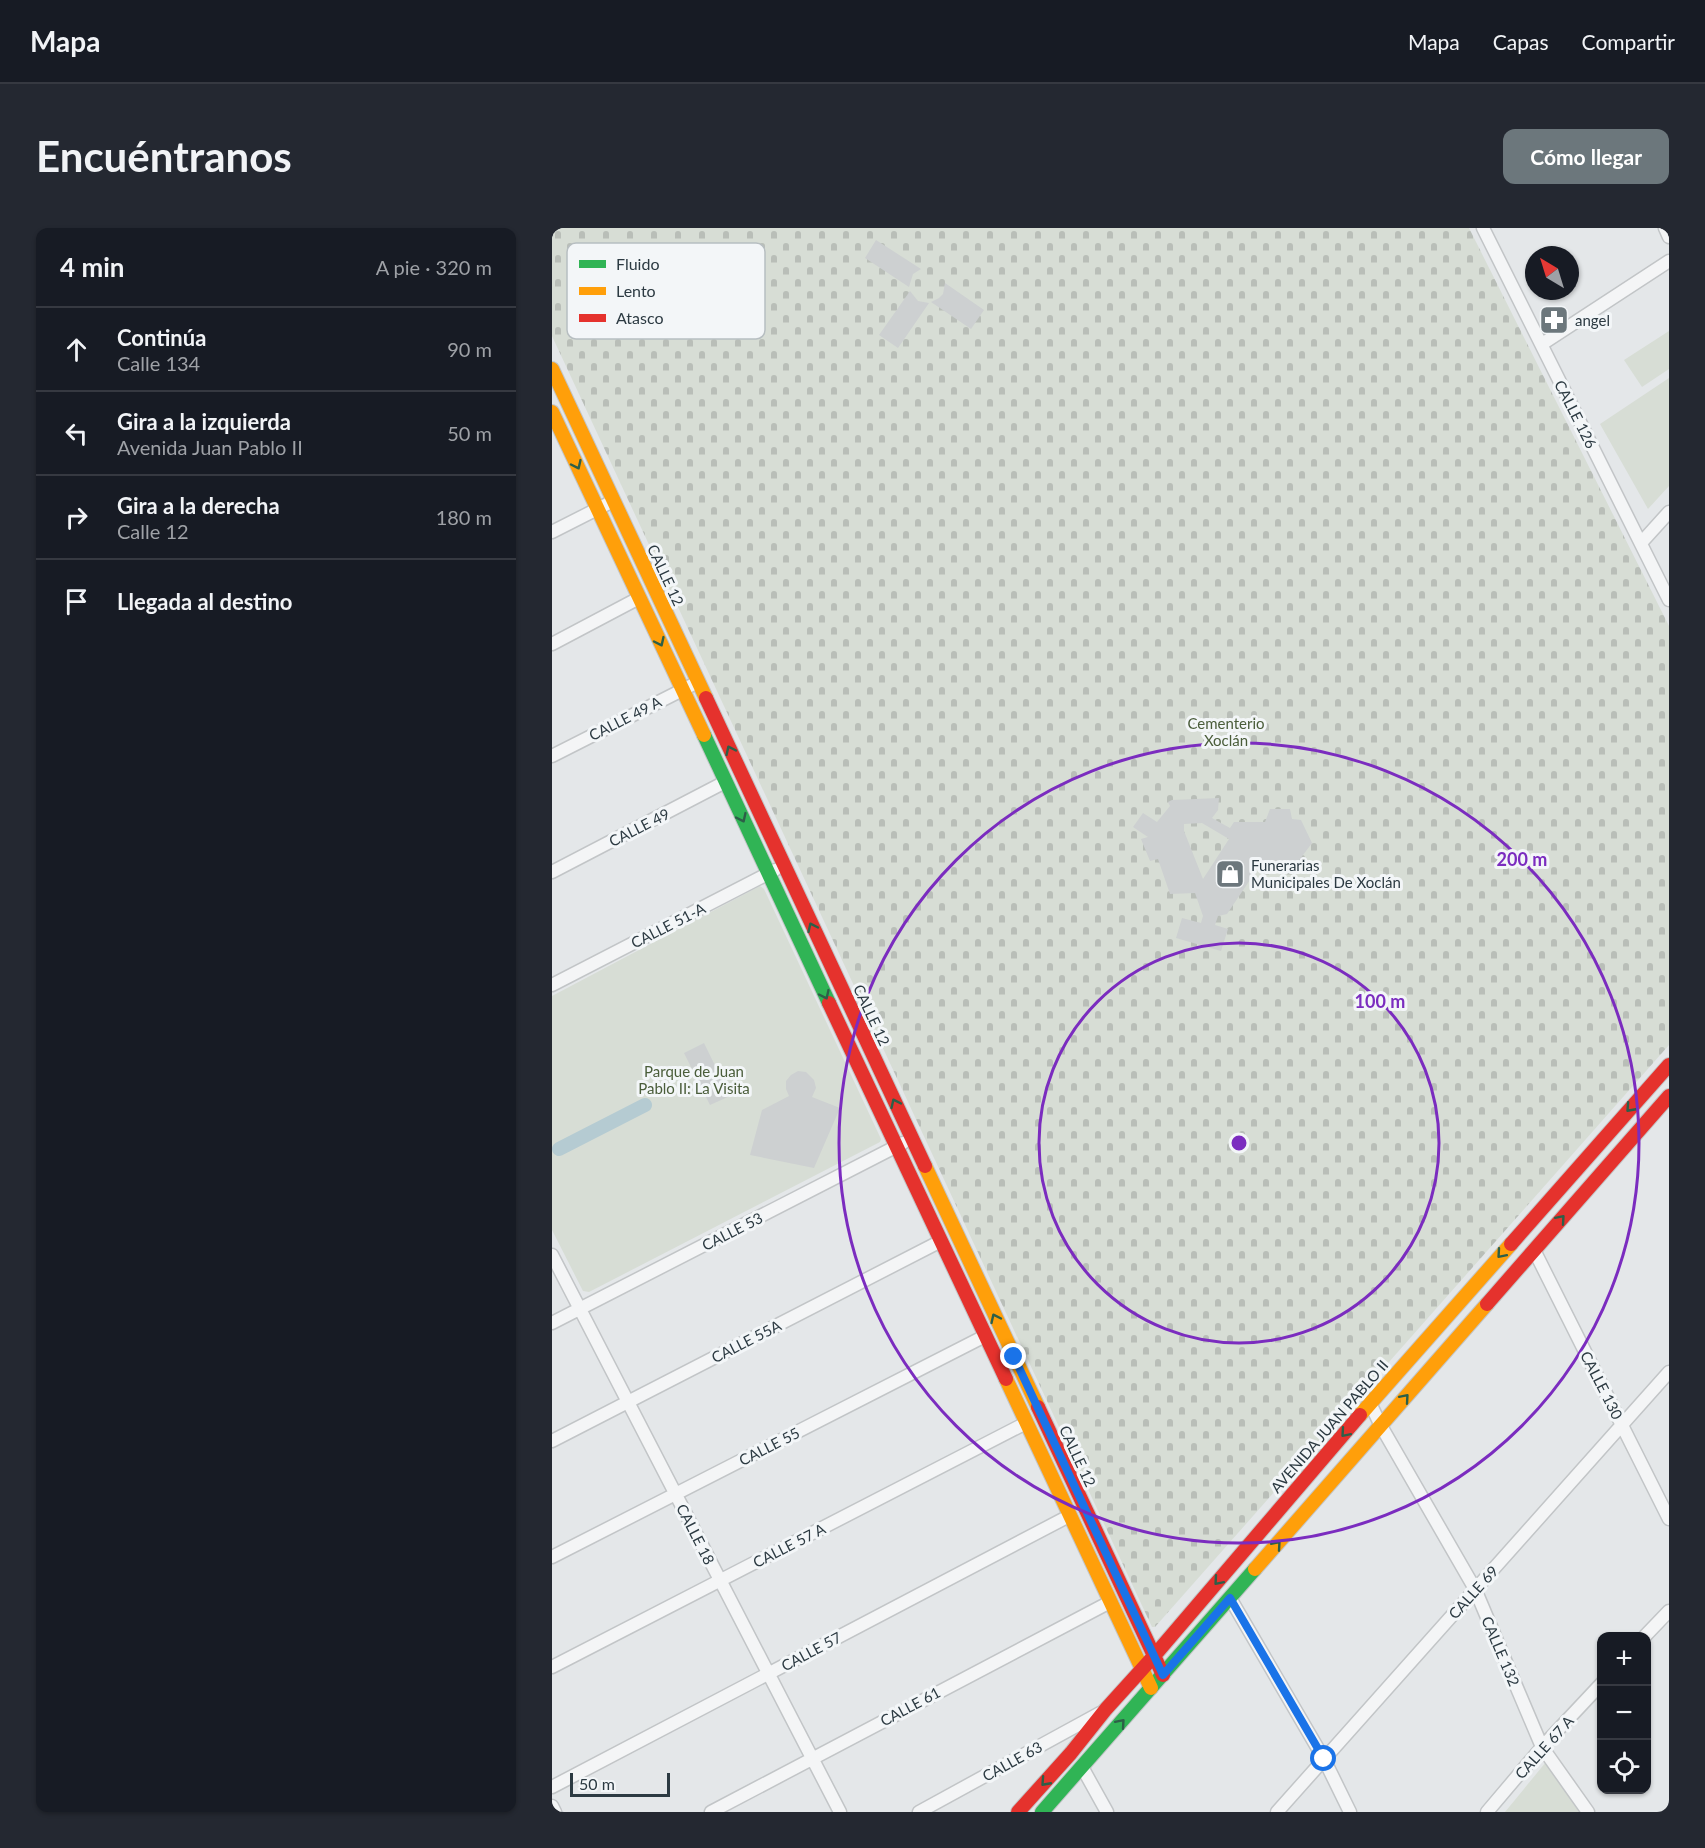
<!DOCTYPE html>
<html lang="es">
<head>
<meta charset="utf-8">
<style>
	:root { --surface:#171b24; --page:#242831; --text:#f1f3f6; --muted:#9ea1a6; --line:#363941; --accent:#6c777c }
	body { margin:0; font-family:Lato,sans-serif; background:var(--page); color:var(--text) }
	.controls { position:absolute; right:18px; bottom:18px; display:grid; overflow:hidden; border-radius:12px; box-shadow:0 2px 4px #0004 }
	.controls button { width:54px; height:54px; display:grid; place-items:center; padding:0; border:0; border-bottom:2px solid var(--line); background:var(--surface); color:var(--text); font:30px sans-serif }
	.compass { position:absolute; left:973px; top:18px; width:54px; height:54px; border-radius:50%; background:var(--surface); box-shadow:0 2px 4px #0004; rotate:322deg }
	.scale { position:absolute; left:18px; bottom:15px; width:100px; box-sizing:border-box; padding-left:6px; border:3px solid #2c3a42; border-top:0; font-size:16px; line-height:21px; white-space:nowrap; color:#2c3a42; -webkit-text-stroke:4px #f3f6f8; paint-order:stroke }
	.stop { position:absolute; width:18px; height:18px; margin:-14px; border:4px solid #1a73e8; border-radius:50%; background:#fff }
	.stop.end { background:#1a73e8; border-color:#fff; box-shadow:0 2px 6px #0008 }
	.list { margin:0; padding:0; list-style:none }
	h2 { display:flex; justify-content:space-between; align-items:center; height:78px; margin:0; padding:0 24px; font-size:26px }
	h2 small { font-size:20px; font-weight:400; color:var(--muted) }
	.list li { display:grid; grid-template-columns:39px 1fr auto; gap:18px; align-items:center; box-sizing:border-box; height:84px; padding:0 24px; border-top:2px solid var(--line) }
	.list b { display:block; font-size:22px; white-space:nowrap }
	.list p { margin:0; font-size:20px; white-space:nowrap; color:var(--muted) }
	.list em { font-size:20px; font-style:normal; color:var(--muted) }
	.icon { flex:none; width:33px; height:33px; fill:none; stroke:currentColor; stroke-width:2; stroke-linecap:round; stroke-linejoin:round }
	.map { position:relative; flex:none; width:1117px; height:1584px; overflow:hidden; border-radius:12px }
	header { display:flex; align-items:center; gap:36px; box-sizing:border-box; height:84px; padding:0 30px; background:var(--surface); border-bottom:2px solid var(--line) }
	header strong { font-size:28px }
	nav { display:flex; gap:33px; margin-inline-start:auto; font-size:21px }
	.intro { display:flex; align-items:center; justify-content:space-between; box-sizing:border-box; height:144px; padding:0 36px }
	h1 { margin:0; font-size:42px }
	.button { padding:15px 27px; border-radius:12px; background:var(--accent); color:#fff; font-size:21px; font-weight:700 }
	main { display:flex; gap:36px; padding:0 36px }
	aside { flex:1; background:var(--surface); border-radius:12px; box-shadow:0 2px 4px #0004 }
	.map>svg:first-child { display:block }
	.cemetery { fill:url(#cemetery-stones) }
	.park { fill:#d7ddd5 }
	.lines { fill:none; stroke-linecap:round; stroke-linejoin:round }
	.canal { stroke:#b5cbd2; stroke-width:14 }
	.building { fill:#cdd0d1; fill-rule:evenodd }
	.street-casing { stroke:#c2c5c7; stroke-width:15 }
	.fast-casing { stroke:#c2c5c7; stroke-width:16 }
	.slow-casing { stroke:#c2c5c7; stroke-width:16 }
	.jam-casing { stroke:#c2c5c7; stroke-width:16 }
	.street { stroke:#f4f5f6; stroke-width:12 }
	.fast { stroke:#30b455; stroke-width:14 }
	.slow { stroke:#ff9f0a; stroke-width:14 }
	.jam { stroke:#e5322d; stroke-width:14 }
	.oneway { stroke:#2d5f48 }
	.route { stroke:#1a73e8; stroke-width:8 }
	.ring { fill:none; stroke:#7b2cbf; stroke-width:3 }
	.labels { text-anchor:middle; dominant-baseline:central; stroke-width:6; stroke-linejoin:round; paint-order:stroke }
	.poi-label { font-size:15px; fill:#2c3a42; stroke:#f3f6f8; text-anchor:start }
	.street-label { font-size:15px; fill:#2c3a42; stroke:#f3f6f8 }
	.park-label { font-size:15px; fill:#4a5d3a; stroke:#f3f6f8 }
	.key { fill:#f3f6f8; stroke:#b7bec1; stroke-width:1.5 }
	.key-label { font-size:16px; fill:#2c3a42 }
	.centre { fill:#7b2cbf; stroke:#f3f6f8; stroke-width:3 }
	.ring-label { font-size:18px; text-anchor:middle; font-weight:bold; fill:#7b2cbf; stroke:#f3f6f8; stroke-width:6; stroke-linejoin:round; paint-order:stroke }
</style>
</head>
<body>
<header>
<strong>Mapa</strong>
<nav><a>Mapa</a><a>Capas</a><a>Compartir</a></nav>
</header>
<div class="intro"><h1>Encuéntranos</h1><a class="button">Cómo llegar</a></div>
<main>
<aside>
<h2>4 min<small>A pie · 320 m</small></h2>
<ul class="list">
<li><svg class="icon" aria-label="ahead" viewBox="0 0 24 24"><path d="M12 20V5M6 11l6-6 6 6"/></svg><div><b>Continúa</b><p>Calle 134</p></div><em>90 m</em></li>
<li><svg class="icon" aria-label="left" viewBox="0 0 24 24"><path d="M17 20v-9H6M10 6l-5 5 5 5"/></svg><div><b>Gira a la izquierda</b><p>Avenida Juan Pablo II</p></div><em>50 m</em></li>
<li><svg class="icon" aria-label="right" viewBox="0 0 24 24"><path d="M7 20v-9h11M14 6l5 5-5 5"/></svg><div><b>Gira a la derecha</b><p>Calle 12</p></div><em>180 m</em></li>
<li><svg class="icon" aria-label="arrive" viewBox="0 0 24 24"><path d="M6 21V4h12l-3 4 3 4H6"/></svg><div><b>Llegada al destino</b></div></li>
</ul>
</aside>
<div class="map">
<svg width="1117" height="1584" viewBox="0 0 1117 1584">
	<defs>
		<pattern id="cemetery-stones" width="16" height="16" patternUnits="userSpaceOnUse" patternTransform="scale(1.5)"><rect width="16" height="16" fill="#d7ddd5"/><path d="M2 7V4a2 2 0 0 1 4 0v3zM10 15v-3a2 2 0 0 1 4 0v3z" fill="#b9beb8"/></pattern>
	</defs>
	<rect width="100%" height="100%" fill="#e4e7e9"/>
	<path class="cemetery" d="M0 0H917L1117 398V817L603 1399H600L0 108Z"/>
	<path class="park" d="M1117 103V141L1090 159 1072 132Z
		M1117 150V258L1096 281 1048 196Z
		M208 658 212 661 329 911 328 914 37 1064 31 1063 0 1002V768Z
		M994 1534 1027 1584H953Z"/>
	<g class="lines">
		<path class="canal" d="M7 921 93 877"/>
	</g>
	<path class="building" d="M324 12 369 41 361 46 357 59 313 30Z
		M393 55 432 82 419 101 379 74 387 70 391 66Z
		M358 63 366 73 377 75 346 120 327 107Z
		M667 570 666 582 660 590 678 600 682 594H713L718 581H738L740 591 749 592 760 615 742 639 706 640 675 686 666 688 663 697 676 701 669 723 624 710 630 690 649 695 651 688 643 665 618 666 606 631 598 633 589 611 596 609 581 599 591 585 605 594 618 578 616 574 620 572ZM650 595 677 611 651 651 632 603V596Z
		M152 815 178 868 158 877 132 825Z
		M246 843 254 844 262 852 264 860 260 869 288 880 262 940 198 927 210 882 237 868 234 861V853L239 847Z"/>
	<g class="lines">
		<g class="street-casing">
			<path id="street" d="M931 0 1117 372
				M1113 0 1117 9
				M990 116 1117 33
				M0 304 61 273
				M1089 315 1117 284
				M0 416 87 370
				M0 528 146 454
				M0 644 173 554
				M0 757 223 642
				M982 1022 1117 1291
				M0 1027 288 1584
				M0 1095 351 915
				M818 1175 829 1198 923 1361 990 1519 1036 1584
				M0 1213 389 1013
				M0 1329 433 1108
				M678 1370 772 1531 798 1584
				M1093 1408 1117 1383
				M0 1439 474 1195
				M530 1539 555 1584
				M0 1559 517 1288
				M0 1578 3 1584
				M159 1584 558 1374
				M367 1584 548 1485
				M725 1584 1117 1144
				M935 1584 990 1519 1050 1455"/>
		</g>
		<g class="fast-casing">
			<path id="fast" d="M152 507 277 775
				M490 1584 703 1341"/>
		</g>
		<g class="slow-casing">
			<path id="slow" d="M0 141 154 470
				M0 184 152 507
				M373 938 486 1179
				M454 1151 599 1460
				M808 1187 959 1016
				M703 1341 935 1076"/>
		</g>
		<g class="jam-casing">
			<path id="jam" d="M154 470 373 938
				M277 775 454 1151
				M959 1016 1117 837
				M935 1076 1117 868
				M486 1179 611 1447
				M466 1584 519 1525 554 1481 602 1428 808 1187"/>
		</g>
		<use href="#street" class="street"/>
		<use href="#fast" class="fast"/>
		<use href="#slow" class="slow"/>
		<use href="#jam" class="jam"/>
	</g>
	<defs><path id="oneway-chevron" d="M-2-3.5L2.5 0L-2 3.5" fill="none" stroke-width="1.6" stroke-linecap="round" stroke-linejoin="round" transform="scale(1.5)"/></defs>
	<g class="oneway">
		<use href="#oneway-chevron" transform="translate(25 237) rotate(65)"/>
		<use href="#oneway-chevron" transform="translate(108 414) rotate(65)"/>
		<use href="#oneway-chevron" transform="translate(178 522) rotate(-115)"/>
		<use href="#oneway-chevron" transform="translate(190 590) rotate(65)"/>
		<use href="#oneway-chevron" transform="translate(260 699) rotate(-115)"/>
		<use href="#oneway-chevron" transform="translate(273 767) rotate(65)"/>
		<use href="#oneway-chevron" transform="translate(343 875) rotate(-115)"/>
		<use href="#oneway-chevron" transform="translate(1078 880) rotate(132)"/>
		<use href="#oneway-chevron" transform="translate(1009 991) rotate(-49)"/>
		<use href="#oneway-chevron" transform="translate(949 1026) rotate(131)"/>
		<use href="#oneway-chevron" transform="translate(443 1090) rotate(-115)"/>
		<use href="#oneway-chevron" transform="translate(853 1170) rotate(-49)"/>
		<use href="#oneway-chevron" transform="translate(793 1205) rotate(131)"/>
		<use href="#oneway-chevron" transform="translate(725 1317) rotate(-49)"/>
		<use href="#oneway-chevron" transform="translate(666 1353) rotate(131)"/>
		<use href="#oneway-chevron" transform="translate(569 1495) rotate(-49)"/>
		<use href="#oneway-chevron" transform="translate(493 1554) rotate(132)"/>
	</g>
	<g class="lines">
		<path class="route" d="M462 1129 611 1447 678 1370 772 1531"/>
	</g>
	<g class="ring">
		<circle cx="687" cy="915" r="200"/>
		<circle cx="687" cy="915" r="400"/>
	</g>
	<defs>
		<g id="pharmacy-square" transform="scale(1.5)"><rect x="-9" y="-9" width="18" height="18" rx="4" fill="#6c777c" stroke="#f3f6f8"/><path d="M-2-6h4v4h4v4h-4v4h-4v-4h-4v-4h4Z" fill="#fff"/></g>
		<g id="shop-square" transform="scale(1.5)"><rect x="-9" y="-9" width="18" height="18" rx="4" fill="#6c777c" stroke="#f3f6f8"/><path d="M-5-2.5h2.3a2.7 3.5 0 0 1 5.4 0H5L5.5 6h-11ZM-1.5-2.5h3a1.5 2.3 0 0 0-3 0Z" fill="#fff"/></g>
	</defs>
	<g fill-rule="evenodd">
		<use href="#pharmacy-square" x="1002" y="92"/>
		<use href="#shop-square" x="678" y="646"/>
	</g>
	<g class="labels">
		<g class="poi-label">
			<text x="1023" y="92">angel</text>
			<text x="699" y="637">Funerarias<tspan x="699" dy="17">Municipales De Xoclán</tspan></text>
		</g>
		<g class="street-label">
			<text transform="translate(1024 186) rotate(63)">CALLE 126</text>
			<text transform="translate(114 347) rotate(65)">CALLE 12</text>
			<text transform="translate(73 490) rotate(-27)">CALLE 49 A</text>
			<text transform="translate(87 599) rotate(-27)">CALLE 49</text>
			<text transform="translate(116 697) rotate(-27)">CALLE 51-A</text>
			<text transform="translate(320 787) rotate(65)">CALLE 12</text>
			<text transform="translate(180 1003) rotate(-27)">CALLE 53</text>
			<text transform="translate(194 1113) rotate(-27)">CALLE 55A</text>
			<text transform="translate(1050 1157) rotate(63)">CALLE 130</text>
			<text transform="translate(777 1198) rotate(-49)">AVENIDA JUAN PABLO II</text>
			<text transform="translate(217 1218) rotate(-27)">CALLE 55</text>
			<text transform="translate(526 1228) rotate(65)">CALLE 12</text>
			<text transform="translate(144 1306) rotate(63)">CALLE 18</text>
			<text transform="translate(237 1317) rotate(-27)">CALLE 57 A</text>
			<text transform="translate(921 1364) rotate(-48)">CALLE 69</text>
			<text transform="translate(259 1423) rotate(-28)">CALLE 57</text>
			<text transform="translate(949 1423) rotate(67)">CALLE 132</text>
			<text transform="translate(358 1478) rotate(-28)">CALLE 61</text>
			<text transform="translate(992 1519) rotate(-48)">CALLE 67 A</text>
			<text transform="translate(460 1533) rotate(-29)">CALLE 63</text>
		</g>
		<g class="park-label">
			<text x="674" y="495">Cementerio<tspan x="674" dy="17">Xoclán</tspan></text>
			<text x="142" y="843">Parque de Juan<tspan x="142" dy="17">Pablo II: La Visita</tspan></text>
		</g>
	</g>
	<rect x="15" y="15" width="198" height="96" rx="9" class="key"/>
	<rect x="27" y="32" width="27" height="8" fill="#30b455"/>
	<rect x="27" y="59" width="27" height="8" fill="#ff9f0a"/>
	<rect x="27" y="86" width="27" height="8" fill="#e5322d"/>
	<g class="key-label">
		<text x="64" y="42">Fluido</text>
		<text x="64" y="69">Lento</text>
		<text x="64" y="96">Atasco</text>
	</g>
	<circle cx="687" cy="915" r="9" class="centre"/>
	<g class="ring-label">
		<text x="970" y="638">200 m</text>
		<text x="828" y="780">100 m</text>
	</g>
</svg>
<div class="controls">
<button>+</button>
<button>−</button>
<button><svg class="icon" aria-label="locate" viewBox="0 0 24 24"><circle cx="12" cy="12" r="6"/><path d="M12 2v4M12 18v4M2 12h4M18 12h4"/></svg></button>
</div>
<svg class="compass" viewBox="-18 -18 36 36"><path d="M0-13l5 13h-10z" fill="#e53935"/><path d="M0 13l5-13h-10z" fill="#9ea1a6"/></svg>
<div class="scale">50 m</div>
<div class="stop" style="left:772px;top:1531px"></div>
<div class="stop end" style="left:462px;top:1129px"></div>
</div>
</main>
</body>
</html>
